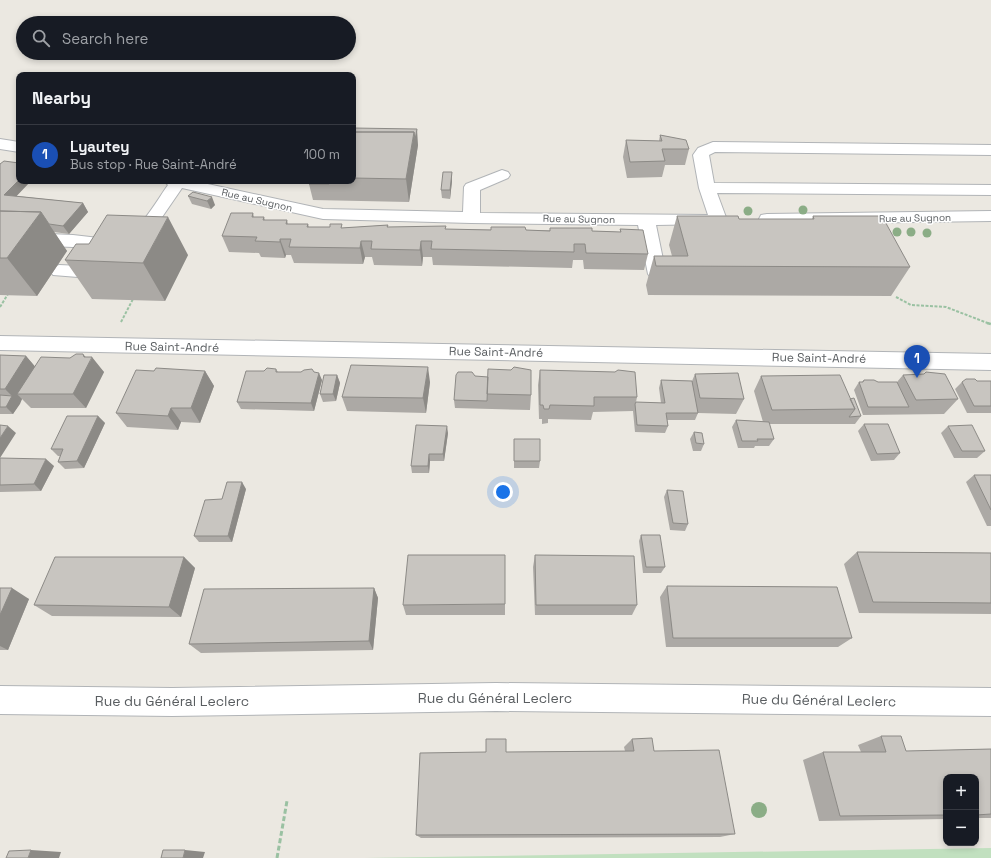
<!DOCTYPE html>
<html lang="en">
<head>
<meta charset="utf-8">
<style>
	:root { --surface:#171b24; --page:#20242c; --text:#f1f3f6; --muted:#9ea1a6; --line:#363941; --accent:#2563eb }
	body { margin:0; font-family:"Space Grotesk",sans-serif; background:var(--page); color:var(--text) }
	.controls { position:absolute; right:12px; bottom:12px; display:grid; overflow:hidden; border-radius:8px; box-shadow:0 2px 6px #0003 }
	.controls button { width:36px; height:36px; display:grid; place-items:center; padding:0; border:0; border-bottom:1px solid var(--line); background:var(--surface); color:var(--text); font:20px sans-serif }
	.you { position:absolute; left:503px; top:492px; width:14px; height:14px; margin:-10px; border:3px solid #fff; border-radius:50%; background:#1a73e8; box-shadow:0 0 0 6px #1a73e833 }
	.badge { display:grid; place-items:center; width:26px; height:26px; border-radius:50%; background:var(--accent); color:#fff; font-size:13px; font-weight:700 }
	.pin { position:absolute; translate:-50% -33px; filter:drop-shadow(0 1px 2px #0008) }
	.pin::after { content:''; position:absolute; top:21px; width:14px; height:12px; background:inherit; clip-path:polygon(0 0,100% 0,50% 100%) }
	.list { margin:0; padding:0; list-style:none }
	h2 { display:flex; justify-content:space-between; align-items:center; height:52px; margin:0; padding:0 16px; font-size:17px }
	h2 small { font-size:13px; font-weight:400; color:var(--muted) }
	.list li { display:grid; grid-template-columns:26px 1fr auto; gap:12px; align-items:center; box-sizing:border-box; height:60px; padding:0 16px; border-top:1px solid var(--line) }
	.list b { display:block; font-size:15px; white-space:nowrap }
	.list p { margin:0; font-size:13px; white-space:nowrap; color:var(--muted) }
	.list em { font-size:13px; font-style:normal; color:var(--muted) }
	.icon { flex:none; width:22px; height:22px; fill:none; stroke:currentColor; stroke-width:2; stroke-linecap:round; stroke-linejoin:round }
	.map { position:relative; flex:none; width:991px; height:858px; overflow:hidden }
	.search { position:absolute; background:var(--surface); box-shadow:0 2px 6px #0003; left:16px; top:16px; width:340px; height:44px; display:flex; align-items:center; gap:10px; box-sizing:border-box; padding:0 14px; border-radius:22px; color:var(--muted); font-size:15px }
	.panel { position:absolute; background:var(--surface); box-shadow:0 2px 6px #0003; left:16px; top:72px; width:340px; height:112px; border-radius:8px }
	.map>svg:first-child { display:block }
	.green { fill:#c1e0bf }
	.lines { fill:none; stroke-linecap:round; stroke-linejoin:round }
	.minor-casing { stroke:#b1b4b7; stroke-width:2 }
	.path-far2 { stroke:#9ac1a2; stroke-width:2; stroke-dasharray:3 1.5; stroke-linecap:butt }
	.path-far1 { stroke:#9ac1a2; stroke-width:2.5; stroke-dasharray:4 2; stroke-linecap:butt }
	.path { stroke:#9ac1a2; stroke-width:3; stroke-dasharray:5 2.5; stroke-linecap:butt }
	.minor { fill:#fff; fill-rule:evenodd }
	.tree { fill:#8bad86 }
	.wall { fill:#aca9a5 }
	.shaded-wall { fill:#8c8a86 }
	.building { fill:#c8c5c0; stroke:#8c8a86 }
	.labels { text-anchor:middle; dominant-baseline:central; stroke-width:3; stroke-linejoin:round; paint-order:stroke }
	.far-street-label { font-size:10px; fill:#595d60; stroke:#fff }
	.street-label { font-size:12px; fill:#595d60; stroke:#fff }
	.near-street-label { font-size:14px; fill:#595d60; stroke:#fff }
</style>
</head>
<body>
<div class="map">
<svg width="991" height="858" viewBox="0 0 991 858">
	<rect width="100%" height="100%" fill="#ebe8e1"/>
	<path class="green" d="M991 848V858H364Z"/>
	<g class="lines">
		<g class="minor-casing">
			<path id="minor" d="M0 139 19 142V152L0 149Z
				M713 142 991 145V155L715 152 709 155 714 183 991 185V195L717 193 727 220 724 224 718 225 712 224 656 225 666 274 663 278 657 280 651 278 648 274 638 225 471 223 323 219 182 188 147 239 133 248 116 252 73 247 0 244V232L73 235 116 240C138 236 155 203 168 185L164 181H194L323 209 463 212 464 187 466 184 502 170 508 172 510 175 508 178 480 190V213L708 215 699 188 693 155 698 148Z
				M991 211V221L767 224 761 223 759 219 761 215 767 214Z
				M59 265 103 267 109 269 112 273 109 277 103 279 53 275 50 271 53 267Z
				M0 336 991 354V370L0 350Z
				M496 683 991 688V716L496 711 172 716 0 714V686L172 688Z"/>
		</g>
		<path class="path-far2" d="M896 297 911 305 946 307 990 324
			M0 307 8 294
			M121 322 133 299"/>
		<path class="path-far1" d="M987 323 991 324"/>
		<path class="path" d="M277 858 287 801"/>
		<use href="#minor" class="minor"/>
	</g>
	<g class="tree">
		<circle cx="803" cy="210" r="4.5"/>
		<circle cx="748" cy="211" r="4.5"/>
		<circle cx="897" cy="232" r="4.5"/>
		<circle cx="911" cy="232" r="4.5"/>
		<circle cx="927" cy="233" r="4.5"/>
		<circle cx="759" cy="810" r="8"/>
	</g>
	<path class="wall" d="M353 128 418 145 409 202 313 200 309 184 310 181H353Z
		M660 135 689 149 685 165H665L662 177 627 178 623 157 626 140 659 141Z
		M0 164 17 196 83 203 88 212 69 234 54 232 67 251 37 296 0 295Z
		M452 172V181L450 199 442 198 441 190Z
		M193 192 215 205 211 209 192 204 188 196Z
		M253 213 254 217H264L265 220H287L288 224H308L309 227 343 228 388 225V227L446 229 592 231 620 232V229L648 254 644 270 584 269 583 260H573L572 268 433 265 432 257H423L422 266 374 265 372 257H365L363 264 294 263 291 255H286L285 258 261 257 259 253 229 252 222 236Z
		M677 216 739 219H812L813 216 910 267 891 296 648 295 646 285 654 256H672L669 245Z
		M89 244 188 255 165 301 92 299 65 260Z
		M0 355 26 356 35 367 70 358 86 357 104 372 86 408H31L22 399 13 414H0Z
		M276 369 278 372H314L322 380 314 411 241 409 237 402Z
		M540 370 637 397 636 402 661 403 659 388 661 380 692 381 695 374 744 399 736 414 698 413 695 420H667L668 426 665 433 635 432 633 411 593 412 591 420 548 419V423L542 424V419H539L538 385Z
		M154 371H205L214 386 200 423 181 422 178 430 127 427 116 413Z
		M337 375 340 383 336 401 323 402 320 394Z
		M903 375 958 399 944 414 863 415 854 390 859 382H862L864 380 878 382H897Z
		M475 376 531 395 530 410 455 408 454 400Z
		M761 376 850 399 861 416 855 424H769L774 439 769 446H755L754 448H738L732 427 736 420 763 422 754 391Z
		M977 381H991V413H967L955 389 962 382Z
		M430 382 426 413 347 411 342 397Z
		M98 416 105 423 84 468 65 469 58 462 60 456H58L51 449Z
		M864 424 900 453 894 460 871 461 858 431Z
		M948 426 985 451 977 458H954L941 433Z
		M694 432 704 444 701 451H693L690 439Z
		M448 433 444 461H430L429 473H412L411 466Z
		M514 439 540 461 539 468H514Z
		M0 458 54 466 41 491 0 492Z
		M974 475H991V526H987L966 482Z
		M246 489 232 542H199L194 536 222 499Z
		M667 490 688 524 685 531 670 530 664 497Z
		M641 535 665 567 661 573H643L639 541Z
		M857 552 991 553V614L859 613 844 564Z
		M535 555 637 605 632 615H535L533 567Z
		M184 557 195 568 181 617 52 616 34 605Z
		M667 586 852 638 838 647H666L660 597Z
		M0 588 29 599 8 650H0Z
		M374 588 378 598 373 650 201 653 189 644Z
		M505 604V615H406L403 605Z
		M881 736 906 751 991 749V818H976V777H946V819L819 821 803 760 823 752H861L858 745Z
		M632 739 654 751 735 834 720 837 421 838 416 835 506 752 625 751 624 747Z"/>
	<path class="shaded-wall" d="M417 129 418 145 409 202 406 179 414 132Z
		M452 172V181L450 199V190Z
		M19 180V181H31L10 203 4 195Z
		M212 197 215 205 211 209 207 201Z
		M83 203 88 212 69 234 63 226Z
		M41 212 67 251 37 296 7 258Z
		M168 217 188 255 165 301 143 263Z
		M280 239 286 255 285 258 280 242Z
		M361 241 365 257 363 264 360 248Z
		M421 241 423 257 422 266 420 250Z
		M83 354 90 362 92 357 104 372 86 408 73 394 84 357Z
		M26 356 39 371 17 394 22 399 20 404 5 389Z
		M428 367 430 382 426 413 423 398Z
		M205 371 214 386 200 423 191 408Z
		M319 373 322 380 314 411 311 403Z
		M337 375 340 383 336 401 333 394Z
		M12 396 20 404 13 414 6 407Z
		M171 408 181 422 178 430 168 416Z
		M98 416 105 423 84 468 77 461Z
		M8 426 16 433 0 458V438Z
		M447 426 448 433 444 461 443 454Z
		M429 454 430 461 429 473 428 466Z
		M46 459 54 466 41 491 34 484Z
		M242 482 246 489 232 542 228 536Z
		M184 557 195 568 181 617 169 607Z
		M12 588 29 599 8 650 0 646V615Z
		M374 588 378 598 373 650 369 641Z
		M31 850 61 852 59 858H28Z
		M185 850 205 852 203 858H183Z"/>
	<path class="building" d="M353 128 417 129 415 140 414 132H353Z
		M353 132H414L406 179 353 178Z
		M660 135 686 140 689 149H662L665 161 630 162 626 140 662 141Z
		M4 161 19 163V180L4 195 83 203 63 226 49 224 41 212 0 211V164Z
		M443 172H452L450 190H441Z
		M310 181H329V184H309Z
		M193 192 212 197 207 201 188 196Z
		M0 211 41 212 7 258H0Z
		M231 213H253L252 217H264L263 220H287L286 224H308L307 227H330V224H342L341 228 388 225 387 227 446 226 445 229 491 230V227H525L526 230 550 231V228H592V231L621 232 620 229 643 230 648 254 586 253 585 244H574V252L431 249 432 241H421L420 250 371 249 372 241H361L360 248 289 247 291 239H280V242L255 241 257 237 222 236Z
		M107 215 168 217 143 263 65 260 76 244H89Z
		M677 216H738L739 219H814L813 216H882L910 267 656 266 654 256H688Z
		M76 354H83L84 357H92L73 394H17L41 357 70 358Z
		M0 355 26 356 5 389H0Z
		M351 365 428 367 423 398 342 397Z
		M514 367 531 370V395L487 394 488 369 511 370Z
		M156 368 205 371 191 408H171L168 416 116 413 136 370 154 371Z
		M267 368 276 369V372H301L304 370 312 369 314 372 319 373 311 403 237 402 246 371H264Z
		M540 370 615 372 618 370 635 372 637 397H594V406L550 405 549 409H544L543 405H540Z
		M458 372H472L475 376 488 377 487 401 454 400 456 375Z
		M926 372 945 374 958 399 916 400 903 375 924 374Z
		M738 373 744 399 700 398 695 374Z
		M324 375H337L333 394H320Z
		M840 375 855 409 772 410 761 376Z
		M966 379H975L977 381H991V406H974L962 382Z
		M661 380 692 381 698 413H666L668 426 637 425 635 404 636 402 665 403Z
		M864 380H874L878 382H897L909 407H868L859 382H863Z
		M0 395 12 396 6 407H0Z
		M854 398 861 416 849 417 855 409 850 399Z
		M67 416H98L77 461 58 462 63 449H51Z
		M736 420 769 422 774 439H757L758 441H742Z
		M864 424H888L900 453 877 454Z
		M0 425 8 426 0 438Z
		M416 425 447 426 443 454H429L428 466H411Z
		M972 425 985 451H962L948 426Z
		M694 432 702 433 704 444 696 443Z
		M514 439H540V461H514Z
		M0 458 46 459 34 484 0 485Z
		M974 475H991V510Z
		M227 482H242L228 536H194L205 500 222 499Z
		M667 490 683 491 688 524 673 523Z
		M641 535H660L665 567H646Z
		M857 552 991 553V603L873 602Z
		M408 555H505V604L403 605Z
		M535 555 634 556 637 605H536Z
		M55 557H184L169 607 34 605Z
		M667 586 837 587 852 638H673Z
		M0 588H12L0 615Z
		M374 588 369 641 189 644 204 589Z
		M881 736H901L906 751 991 749V814L976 815V777H946V815L840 816 823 752H886Z
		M652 738 654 751 719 750 735 834 416 835 420 753 486 752V739H506V752L634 751 632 739Z
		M31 850 28 858H6L9 851Z
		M163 850H185L183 858H161Z"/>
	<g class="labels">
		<g class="far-street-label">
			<text transform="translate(257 200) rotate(13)">Rue au Sugnon</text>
			<text transform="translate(915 218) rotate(-1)">Rue au Sugnon</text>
			<text transform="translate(579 219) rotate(1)">Rue au Sugnon</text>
		</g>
		<g class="street-label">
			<text transform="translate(172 347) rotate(1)">Rue Saint-André</text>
			<text transform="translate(496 352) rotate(1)">Rue Saint-André</text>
			<text transform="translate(819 358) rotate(1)">Rue Saint-André</text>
		</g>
		<g class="near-street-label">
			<text x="495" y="698">Rue du Général Leclerc</text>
			<text transform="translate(819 700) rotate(1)">Rue du Général Leclerc</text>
			<text x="172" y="701">Rue du Général Leclerc</text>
		</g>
	</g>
</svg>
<div class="controls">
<button>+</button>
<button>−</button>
</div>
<div class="you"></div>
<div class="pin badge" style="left:917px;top:378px;background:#1a4fb4">1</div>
<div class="search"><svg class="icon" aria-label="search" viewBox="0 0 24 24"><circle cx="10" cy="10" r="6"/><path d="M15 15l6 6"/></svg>Search here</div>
<section class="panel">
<h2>Nearby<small></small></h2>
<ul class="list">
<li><span class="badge" style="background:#1a4fb4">1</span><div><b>Lyautey</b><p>Bus stop · Rue Saint-André</p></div><em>100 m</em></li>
</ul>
</section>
</div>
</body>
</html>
